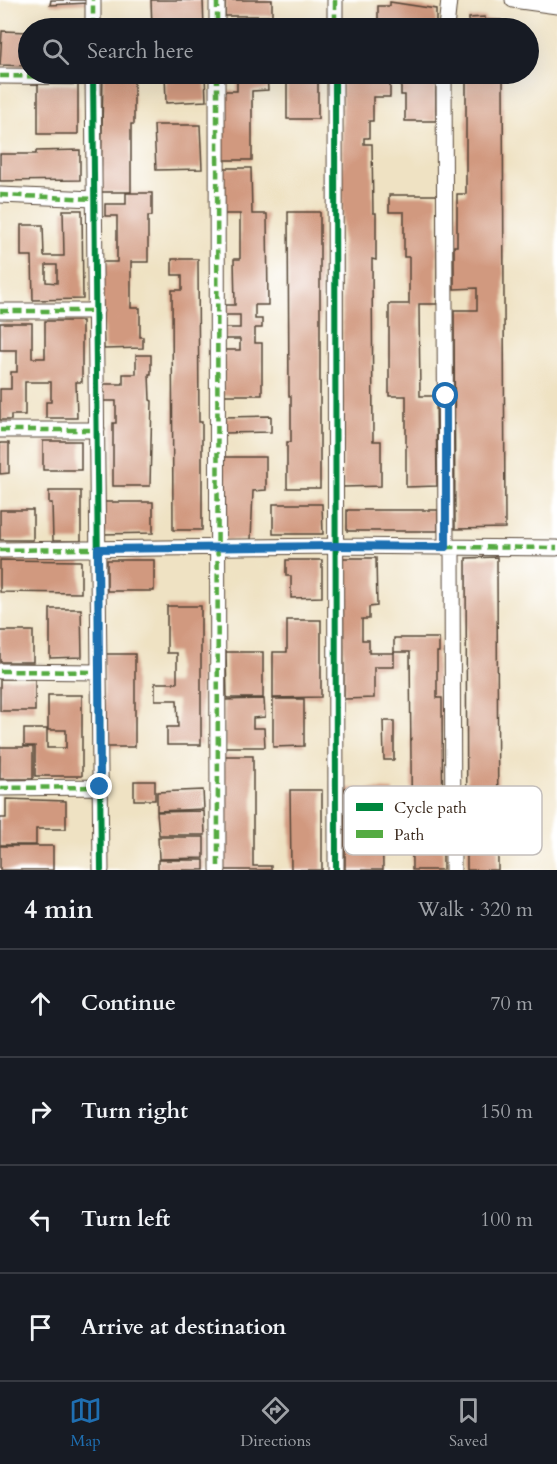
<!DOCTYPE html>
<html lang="en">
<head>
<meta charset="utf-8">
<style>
	:root { --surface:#171b24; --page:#20242c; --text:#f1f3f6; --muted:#9ea1a6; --line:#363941; --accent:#1f6fb2 }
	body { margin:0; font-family:Cardo,serif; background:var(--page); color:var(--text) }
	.stop { position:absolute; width:18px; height:18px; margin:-14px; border:4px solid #1f6fb2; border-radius:50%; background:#fff }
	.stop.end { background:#1f6fb2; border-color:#fff; box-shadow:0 2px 6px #0008 }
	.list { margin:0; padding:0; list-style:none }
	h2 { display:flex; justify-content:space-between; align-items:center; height:78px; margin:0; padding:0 24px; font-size:26px }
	h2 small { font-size:20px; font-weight:400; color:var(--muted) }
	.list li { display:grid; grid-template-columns:39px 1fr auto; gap:18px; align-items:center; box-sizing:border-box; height:108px; padding:0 24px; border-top:2px solid var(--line) }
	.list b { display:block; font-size:22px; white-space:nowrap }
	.list em { font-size:20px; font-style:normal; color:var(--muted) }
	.icon { flex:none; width:33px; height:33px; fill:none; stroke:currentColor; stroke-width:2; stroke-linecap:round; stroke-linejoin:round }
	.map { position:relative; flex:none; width:557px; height:870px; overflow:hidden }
	.search { position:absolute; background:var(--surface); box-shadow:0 6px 24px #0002; left:18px; right:18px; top:18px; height:66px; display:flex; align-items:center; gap:15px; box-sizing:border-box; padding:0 21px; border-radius:33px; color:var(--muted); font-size:22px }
	.sheet { height:510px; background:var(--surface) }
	nav { display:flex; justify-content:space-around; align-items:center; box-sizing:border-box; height:84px; border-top:2px solid var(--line); background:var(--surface); font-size:16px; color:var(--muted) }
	nav a { display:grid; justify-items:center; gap:3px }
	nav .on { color:var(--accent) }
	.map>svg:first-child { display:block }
	.building { fill:#d1997f; fill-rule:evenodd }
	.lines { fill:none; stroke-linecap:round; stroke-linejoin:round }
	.minor-casing { stroke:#564637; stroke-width:17 }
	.minor { stroke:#fff; stroke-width:15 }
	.quiet { stroke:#55ab43; stroke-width:4.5; stroke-dasharray:9 4.5; stroke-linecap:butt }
	.cycleway-casing { stroke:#fff; stroke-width:10 }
	.cycleway { stroke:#00873e; stroke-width:6 }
	.route { stroke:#1f6fb2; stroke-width:8 }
	.key { fill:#fff; stroke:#c4bfbc; stroke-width:1.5 }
	.key-label { font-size:16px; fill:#3b2a1e }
</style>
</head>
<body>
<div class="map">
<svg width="557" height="870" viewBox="0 0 557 870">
	<rect width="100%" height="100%" fill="#fff"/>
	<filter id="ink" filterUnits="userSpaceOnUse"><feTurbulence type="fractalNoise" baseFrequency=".0167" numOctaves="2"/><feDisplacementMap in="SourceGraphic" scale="12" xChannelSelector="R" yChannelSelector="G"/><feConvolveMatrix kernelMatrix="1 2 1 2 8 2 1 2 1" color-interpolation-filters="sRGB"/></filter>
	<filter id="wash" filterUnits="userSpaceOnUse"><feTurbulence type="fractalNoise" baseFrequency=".008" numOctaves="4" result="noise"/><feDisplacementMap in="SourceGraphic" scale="24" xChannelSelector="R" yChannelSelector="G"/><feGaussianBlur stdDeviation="1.35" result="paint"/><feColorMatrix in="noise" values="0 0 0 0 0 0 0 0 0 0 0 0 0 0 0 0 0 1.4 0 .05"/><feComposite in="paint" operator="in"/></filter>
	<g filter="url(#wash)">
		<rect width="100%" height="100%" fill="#efe2c3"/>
		<g id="blocks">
			<path class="building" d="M51 0H87V3L50 5Z
				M151 0H203L204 28H152Z
				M225 0H272V16H225Z
				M390 2 436 9V28H378V6H390Z
				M485 17V20H501V28H469V18Z
				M101 22H116V28H101Z
				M290 26H318V28H290Z
				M2 31 28 32V66L0 65Z
				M103 74H134V124H131V192H101Z
				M165 74H205L206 101 166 103Z
				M237 74H267L268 90 252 91V160H221L220 91H237Z
				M287 74H318V119H287Z
				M342 74H390V97H373V121H369V138H364V144H372L373 213H376V260L372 259 373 441H381V486L343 487Z
				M401 74H436V121H405V95H401Z
				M466 74H503L505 528 455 529 454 310H477V288L454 289V246H457V194H466Z
				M38 84H78V134H38Z
				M154 125H200L202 169 156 170Z
				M80 150V180L0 181V154H36V151Z
				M221 168H251L252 214H267L268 305H255V319H262V328H255V343H262V395H223V350H240V339H223V328H240V315H223V305H235L234 259H240V214H221Z
				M126 193H152V216H148V262H131V308H140V337H143V348L104 349 101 262H117V216H105V204H126Z
				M389 195H437V304H419L420 396H436L437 486 406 487V396H389V304H409V257H404V212H389Z
				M63 210H82L83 299 33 300 32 256H21V225H43L44 256H64ZM46 265H57V283L46 282Z
				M288 212H320V488H287V442H291V396H289Z
				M172 259H198L199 422H202V530H173L172 290H182V275H172Z
				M45 321H82V382H76L77 418H46V402H51V382H25V415H11V420H0V389H11V372H17V350H0V323H32V358H45Z
				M136 355H151V374H149L150 400 152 401 150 486H113V423H116V401H103V384H123V374H136Z
				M271 416V432L224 433V417Z
				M43 441H81V470H43Z
				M0 443H9V473L0 474Z
				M223 457H266V490L253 491 251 540H220Z
				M49 491H81V541H53L52 503H49Z
				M103 502H153V533L103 534Z
				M273 504H322L323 534H273Z
				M0 510H33V540H0Z
				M347 510H438V531H347Z
				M497 557 498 870H467L466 558Z
				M343 558H376L377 606 369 607V619H362V640H369V653H394V667H374V698L344 699Z
				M0 560 81 561V593L0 592Z
				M107 560H154V591H107Z
				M286 560H322V597L291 598V576H286Z
				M167 606H201V745H167V727H178L177 700H155V683H177V653H167Z
				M50 609H81L82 657 50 658Z
				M287 620H321V697L273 698V652H287Z
				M0 631H33V662H0Z
				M394 638H439V652H437V698H442L443 870H412L410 652H394Z
				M226 652H263V698H227Z
				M104 654H135V747H104Z
				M0 679H35V711H0Z
				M48 695H82V776H35V746H24V729H47V748H66V730H48Z
				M264 699 265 717 253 718V728H264L265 747H224V700Z
				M273 699H304V746L273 747Z
				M383 721H394V760H384Z
				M0 747H33V779H0Z
				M223 756H253V866H271V870H223Z
				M134 781H155V800H134Z
				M345 788 393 790V807L382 806 383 870H345Z
				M203 790 204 809 157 811V792Z
				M290 790H322V870H291Z
				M6 799 66 801V829H36V845H0V818H6Z
				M204 811 205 835H159L157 812Z
				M158 837H204V858L159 859Z
				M0 846H53V870H0Z
				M158 860H204V870H158Z"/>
		</g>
	</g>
	<g filter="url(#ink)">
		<use href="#blocks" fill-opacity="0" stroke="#564637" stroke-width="1.5"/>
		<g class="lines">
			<g class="minor-casing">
				<path id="minor" d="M217 0V28
					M335 0V28
					M513 0 557 6
					M93 28V0
					M446 28 449 0
					M93 74 101 870
					M217 74 218 870
					M335 74 336 870
					M444 74 446 547
					M0 76 93 77
					M0 195 94 199
					M0 311H96
					M0 430H97
					M452 547 453 870
					M0 550 335 546 557 548
					M0 671 99 672
					M0 788 100 787"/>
			</g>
			<use href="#minor" class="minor"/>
			<path class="quiet" d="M217 0V28
				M335 0V28
				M93 28V0
				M217 74 218 870
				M0 76 93 77
				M0 195 94 199
				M0 311H96
				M0 430H97
				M0 550 335 546 557 548
				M0 671 99 672
				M0 788 100 787"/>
			<g class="cycleway-casing">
				<path id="cycleway" d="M93 74 101 870
					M335 74 336 870"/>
			</g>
			<use href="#cycleway" class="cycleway"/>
		</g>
	</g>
	<g class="lines" filter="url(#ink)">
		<path class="route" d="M100 787 98 549 335 546 446 547V396"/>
	</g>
	<rect x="344" y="786" width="198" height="69" rx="9" class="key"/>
	<rect x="356" y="803" width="27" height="8" fill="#00873e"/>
	<rect x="356" y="830" width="27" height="8" fill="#55ab43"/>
	<g class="key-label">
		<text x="394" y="813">Cycle path</text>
		<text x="394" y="840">Path</text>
	</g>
</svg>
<div class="stop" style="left:446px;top:396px"></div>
<div class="stop end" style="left:100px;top:787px"></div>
<div class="search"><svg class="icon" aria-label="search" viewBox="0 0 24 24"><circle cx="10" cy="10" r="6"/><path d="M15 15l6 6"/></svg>Search here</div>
</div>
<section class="sheet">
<h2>4 min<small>Walk · 320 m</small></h2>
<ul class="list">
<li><svg class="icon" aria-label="ahead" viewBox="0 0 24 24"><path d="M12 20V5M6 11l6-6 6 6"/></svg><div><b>Continue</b></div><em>70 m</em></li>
<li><svg class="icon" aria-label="right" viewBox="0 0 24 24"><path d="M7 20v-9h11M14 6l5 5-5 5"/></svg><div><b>Turn right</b></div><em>150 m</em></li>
<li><svg class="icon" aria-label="left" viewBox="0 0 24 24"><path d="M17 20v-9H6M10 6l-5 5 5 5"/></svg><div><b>Turn left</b></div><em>100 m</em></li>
<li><svg class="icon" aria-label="arrive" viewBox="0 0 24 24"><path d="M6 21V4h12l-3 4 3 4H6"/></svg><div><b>Arrive at destination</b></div></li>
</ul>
</section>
<nav>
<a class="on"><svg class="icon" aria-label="map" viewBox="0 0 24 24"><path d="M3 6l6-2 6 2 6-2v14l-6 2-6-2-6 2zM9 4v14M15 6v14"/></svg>Map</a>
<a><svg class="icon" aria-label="directions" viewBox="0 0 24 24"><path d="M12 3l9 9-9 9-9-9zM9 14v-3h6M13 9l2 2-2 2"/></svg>Directions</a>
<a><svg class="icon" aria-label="saved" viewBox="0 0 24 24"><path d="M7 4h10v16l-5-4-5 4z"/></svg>Saved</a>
</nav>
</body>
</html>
